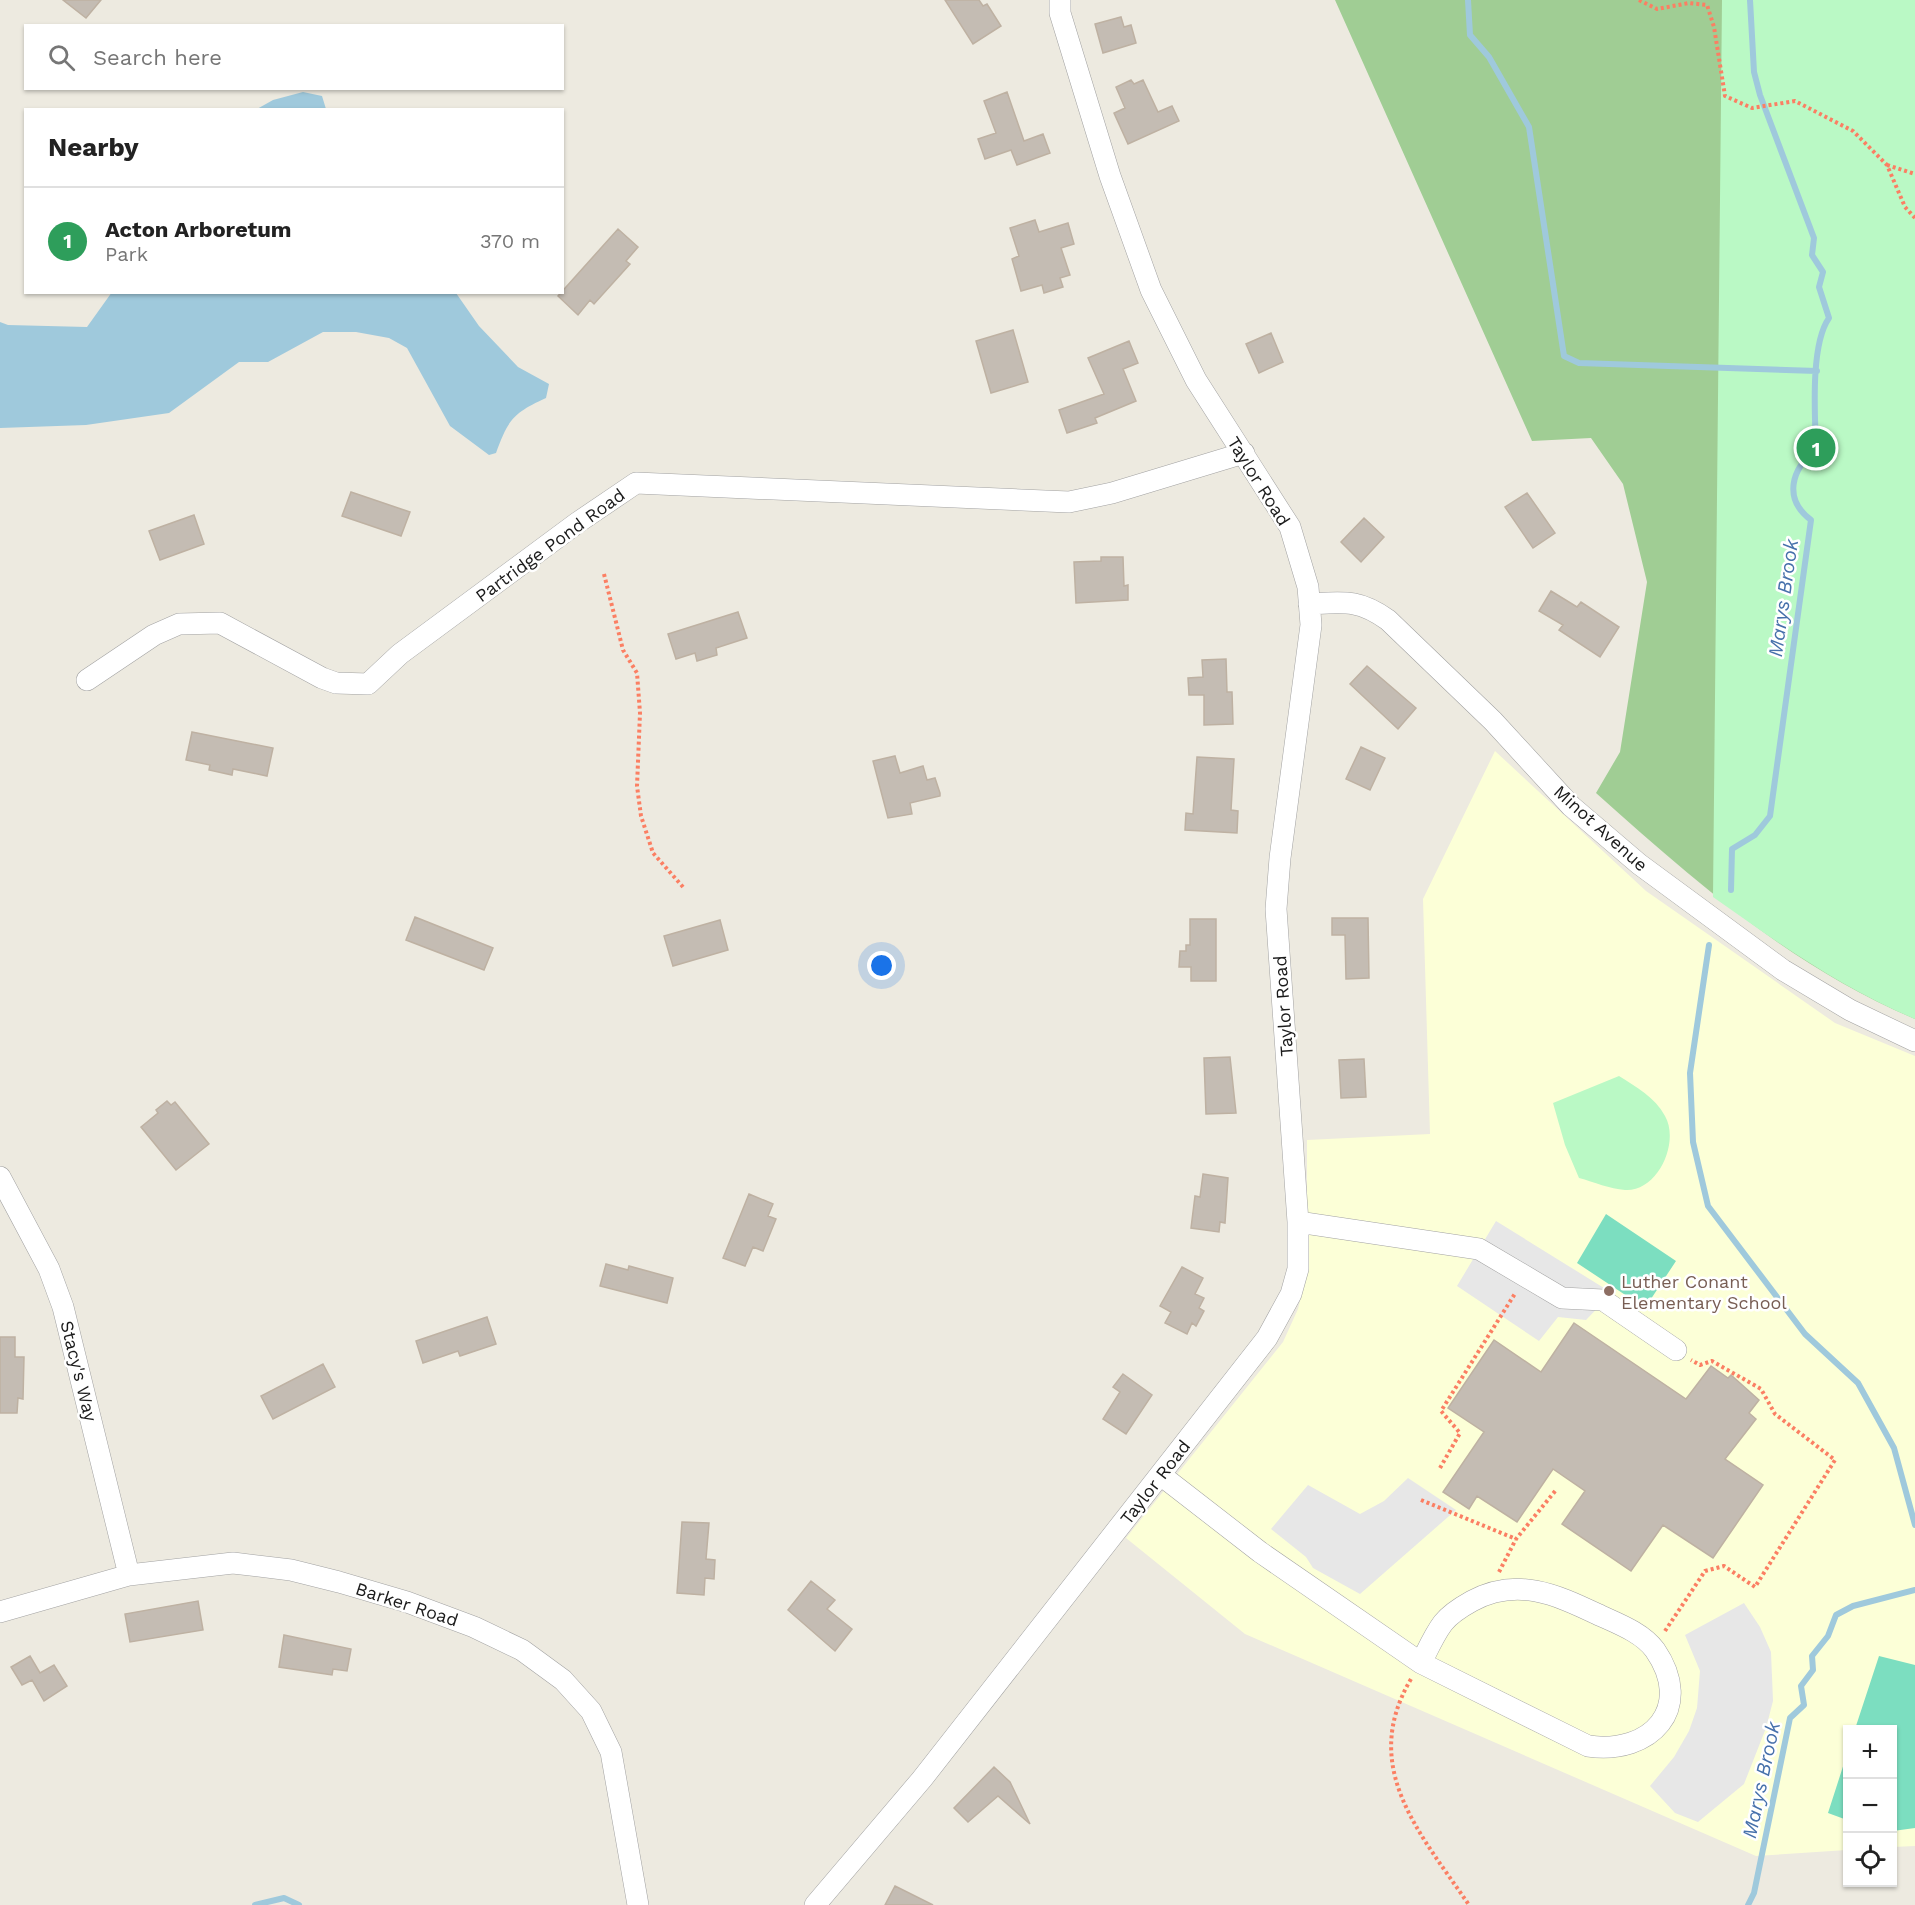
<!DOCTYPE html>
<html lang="en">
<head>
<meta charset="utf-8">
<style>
	:root { --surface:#fff; --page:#f6f6f6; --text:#222; --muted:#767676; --line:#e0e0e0; --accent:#c61100 }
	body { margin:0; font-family:"Work Sans",sans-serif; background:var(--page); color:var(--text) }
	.controls { position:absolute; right:18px; bottom:18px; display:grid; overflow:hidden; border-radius:0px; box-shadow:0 2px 4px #0004 }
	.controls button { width:54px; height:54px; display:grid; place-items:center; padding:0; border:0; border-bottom:2px solid var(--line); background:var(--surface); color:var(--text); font:30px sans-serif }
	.you { position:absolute; left:882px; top:966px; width:21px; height:21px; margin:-15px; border:4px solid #fff; border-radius:50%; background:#1a73e8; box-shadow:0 0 0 9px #1a73e833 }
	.badge { display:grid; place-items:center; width:39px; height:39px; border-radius:50%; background:var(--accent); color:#fff; font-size:20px; font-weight:700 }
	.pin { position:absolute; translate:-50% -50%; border:3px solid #fff; box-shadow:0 2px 6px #0006 }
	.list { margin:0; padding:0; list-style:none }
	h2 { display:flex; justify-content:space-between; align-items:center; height:78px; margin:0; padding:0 24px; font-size:26px }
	h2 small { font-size:20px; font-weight:400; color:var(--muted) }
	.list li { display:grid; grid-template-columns:39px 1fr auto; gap:18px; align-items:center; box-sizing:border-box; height:108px; padding:0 24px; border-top:2px solid var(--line) }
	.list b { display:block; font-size:22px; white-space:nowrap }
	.list p { margin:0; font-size:20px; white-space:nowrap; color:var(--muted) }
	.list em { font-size:20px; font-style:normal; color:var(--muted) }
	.icon { flex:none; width:33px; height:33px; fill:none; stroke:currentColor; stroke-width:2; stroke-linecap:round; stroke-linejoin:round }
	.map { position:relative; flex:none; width:1915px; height:1905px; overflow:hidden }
	.search { position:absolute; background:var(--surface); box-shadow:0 2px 4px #0004; left:24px; top:24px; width:540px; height:66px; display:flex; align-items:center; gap:15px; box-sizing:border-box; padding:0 21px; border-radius:0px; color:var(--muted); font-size:22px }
	.panel { position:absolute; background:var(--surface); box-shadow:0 2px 4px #0004; left:24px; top:108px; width:540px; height:186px; border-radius:0px }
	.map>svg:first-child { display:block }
	.education { fill:#fcffd7 }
	.forest { fill:#a0cd94 }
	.park { fill:#baf9c5 }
	.pitch { fill:#7cdec0 }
	.parking { fill:#e7e7e7 }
	.water { fill:#9fc9dc }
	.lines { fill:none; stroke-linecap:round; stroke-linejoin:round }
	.stream { stroke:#9fc9dc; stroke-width:6 }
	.building { fill:#c4bcb3; stroke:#beb1a2; stroke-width:1.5 }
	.minor-casing { stroke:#a2a2a2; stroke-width:22 }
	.path { stroke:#fb7f63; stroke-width:4; stroke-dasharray:3 3; stroke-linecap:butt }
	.minor { stroke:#fff; stroke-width:21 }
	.education-dot { fill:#8d6e63; stroke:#fff; stroke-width:2 }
	.labels { text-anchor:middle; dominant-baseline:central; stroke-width:5; stroke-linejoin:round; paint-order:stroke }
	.street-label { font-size:18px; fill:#1b1b1b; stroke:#fff }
	.education-label { font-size:18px; fill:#785e54; stroke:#fff; text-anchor:start }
	.water-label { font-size:20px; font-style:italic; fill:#4771ab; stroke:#fff }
</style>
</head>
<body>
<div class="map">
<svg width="1915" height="1905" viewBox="0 0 1915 1905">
	<rect width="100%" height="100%" fill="#edeae0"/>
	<path class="education" d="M1495 751 1646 891 1835 1023 1915 1056V1846L1893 1847 1892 1730H1848L1847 1850 1756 1856 1245 1634 1126 1538 1283 1342 1298 1309 1307 1273V1140L1430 1134 1423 899Z"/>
	<path class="forest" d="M1335 0H1915V1019C1790 966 1696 882 1596 793L1620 752 1647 582 1623 484 1591 438 1532 441Z"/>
	<path class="park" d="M1722 0H1915V1019C1841 988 1778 943 1713 897Z
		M1619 1076C1636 1087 1655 1097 1665 1116 1680 1142 1658 1192 1625 1190 1610 1189 1594 1182 1579 1178L1565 1145 1553 1103Z"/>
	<path class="pitch" d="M1606 1214 1676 1261 1645 1308 1577 1263Z
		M1879 1656 1915 1665V1828L1893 1831 1892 1730 1855 1729Z
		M1847 1754 1848 1820H1847L1828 1813Z"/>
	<path class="parking" d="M1496 1221 1612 1293 1586 1320 1558 1317 1539 1341 1457 1286Z
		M1408 1478 1456 1510 1360 1594 1313 1568 1306 1557 1271 1529 1308 1485 1360 1514 1384 1501Z
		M1744 1603 1760 1627 1771 1652 1773 1701 1766 1728 1744 1784 1698 1822 1675 1813 1650 1786 1674 1757 1689 1731 1697 1708 1700 1671 1685 1635Z"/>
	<path class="water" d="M303 92 322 96 326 109H257L273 100Z
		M112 292 456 293 479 326 518 367 549 384 546 398C513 413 508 420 496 453L489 455 450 426 407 348 389 338 356 332H323L268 362H239L169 413 86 425 0 428V322L8 325 87 327Z"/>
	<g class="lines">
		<path class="stream" d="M1468 0 1470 35 1489 57 1529 127 1564 356 1579 363 1817 371
			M1731 890 1732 849 1755 835 1770 816 1811 520C1783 499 1791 469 1816 450 1815 416 1810 345 1829 318L1819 287 1823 272 1812 255 1814 238 1760 95 1754 72 1750 0
			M1709 945 1690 1073 1693 1142 1708 1206 1805 1334 1858 1383 1894 1448 1915 1525
			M255 1905 284 1898 299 1905
			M1748 1905 1754 1893 1790 1718 1804 1705 1801 1686 1813 1670 1812 1656 1828 1636 1836 1615 1853 1606 1915 1590"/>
	</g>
	<path class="building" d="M63 0H101L86 18Z
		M945 0H979L983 6 987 4 1001 26 973 44Z
		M1121 17 1124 27 1131 25 1136 43 1103 53 1095 24Z
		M1131 80 1134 84 1143 80 1158 112 1172 106 1179 121 1128 144 1114 113 1125 108 1116 87Z
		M1007 92 1024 141 1043 134 1050 153 1017 165 1011 150 985 159 978 139 996 133 984 101Z
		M1035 220 1039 232 1068 223 1074 244 1061 248 1070 275 1060 278 1063 287 1044 293 1042 285 1021 291 1012 259 1019 256 1010 228Z
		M618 229 638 247 626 261 630 264 594 304 590 300 578 315 558 296Z
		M1013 330 1028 382 991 393 976 341Z
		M1271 333 1283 362 1259 373 1246 344Z
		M1129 341 1138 363 1123 369 1136 401 1095 418 1097 423 1067 433 1059 410 1104 394 1088 358Z
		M351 492 410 512 401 536 342 516Z
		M1527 493 1555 533 1533 548 1505 507Z
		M194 515 204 544 160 560 149 531Z
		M1364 518 1384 537 1361 562 1341 542Z
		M1101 557H1123L1124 586 1128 585V600L1076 603 1074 562 1101 561Z
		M1551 591 1577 607 1581 602 1619 627 1600 657 1559 630 1563 625 1539 611Z
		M738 612 747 638 716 648 717 655 697 661 695 653 676 659 668 634Z
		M1226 659 1227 692H1232L1233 724 1204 725V695H1189L1188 678 1203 677 1202 660Z
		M1367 666 1416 708 1398 729 1350 684Z
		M192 732 273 748 267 776 233 769 232 775 209 770 210 765 186 760Z
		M1361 747 1385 758 1370 790 1346 779Z
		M895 756 900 773 923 766 927 780 935 778 940 793V796L910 803 912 814 888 818 873 761Z
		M1197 757 1234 759 1231 810 1238 811 1237 833 1185 830 1186 813 1193 814Z
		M415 917 493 948 484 970 406 940Z
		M1332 918H1368L1369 978 1346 979 1345 935H1332Z
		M1190 919H1216V981H1191V967H1179L1180 951H1186V945H1190Z
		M720 920 728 950 673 966 664 936Z
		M1230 1057 1236 1113 1206 1114 1204 1058Z
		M1364 1059 1366 1097 1341 1098 1339 1060Z
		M167 1101 171 1105 175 1102 209 1144 176 1170 141 1127 158 1113 156 1110Z
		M1203 1174 1228 1178 1225 1223 1220 1222 1219 1232 1191 1228 1195 1196 1200 1197Z
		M749 1194 773 1204 768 1216 776 1219 763 1251 753 1247 745 1266 723 1258Z
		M606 1264 628 1270 629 1266 673 1278 667 1303 600 1286Z
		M1182 1267 1203 1278 1195 1294 1204 1298 1199 1308 1204 1311 1196 1326 1192 1323 1187 1334 1165 1323 1171 1312 1160 1306Z
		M487 1317 496 1344 460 1356 458 1351 423 1363 416 1341Z
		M1574 1323 1686 1399 1711 1366 1728 1378 1731 1375 1759 1400 1749 1413 1756 1419 1725 1459 1763 1485 1713 1558 1663 1525 1631 1571 1562 1524 1585 1491 1553 1469 1517 1522 1477 1496 1469 1509 1443 1492 1484 1432 1448 1408 1494 1340 1541 1372Z
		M0 1337H15V1357H24L23 1399 18 1398 17 1413H0Z
		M323 1364 335 1387 273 1419 261 1396Z
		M1123 1374 1152 1395 1126 1434 1103 1419 1120 1392 1113 1387Z
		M682 1522 709 1523 706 1559 715 1560 714 1579 705 1578 704 1595 677 1593Z
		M811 1581 835 1600 827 1609 852 1629 835 1651 788 1610Z
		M198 1601 203 1630 130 1642 125 1614Z
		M284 1635 351 1649 347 1671 333 1669 332 1675 279 1667Z
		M30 1656 40 1673 54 1665 67 1686 44 1701 32 1680 22 1685 11 1667Z
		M994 1767 1010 1782 1030 1824 998 1796 968 1822 954 1808Z
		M895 1886 933 1905H885Z"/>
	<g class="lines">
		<g class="minor-casing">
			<path id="minor" d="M1309 604C1344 602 1359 599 1388 620L1493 721 1571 806 1639 864 1783 970 1850 1010 1915 1041
				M87 680 154 635 179 624 220 623 322 678 336 683 368 684 400 654 577 523 636 483 1069 502 1112 493 1244 453
				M0 1177 49 1269 63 1307 129 1575
				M1298 1222 1479 1249 1562 1298 1603 1300 1676 1350
				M1162 1476 1260 1552 1421 1663 1588 1746C1651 1755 1695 1708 1655 1650 1642 1632 1616 1623 1597 1614 1555 1594 1517 1577 1472 1601 1463 1606 1450 1614 1443 1623 1434 1635 1428 1649 1421 1663
				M0 1612 129 1575 233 1563 291 1570 339 1582 407 1602 474 1627 522 1650 563 1680 591 1711 611 1752 638 1905
				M815 1905 922 1779 1267 1338 1291 1294 1298 1269V1222L1276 909 1280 858 1311 625 1308 587 1290 527 1196 380 1151 290 1110 176 1060 13V0"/>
		</g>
		<path class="path" d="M1639 0 1657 9 1689 3 1707 5 1714 27 1725 96 1752 108 1795 101 1853 131 1887 165 1905 207 1915 218
			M1887 165 1915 174
			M604 574 623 650 637 673 640 713 637 786 641 816 653 853 683 887
			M1440 1468 1460 1433 1441 1411 1516 1292
			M1421 1500 1516 1539
			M1499 1572 1516 1539 1556 1490
			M1665 1631 1705 1571 1724 1566 1755 1587 1835 1460 1775 1414 1761 1389 1712 1361 1700 1365 1691 1360
			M1411 1679C1359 1767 1420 1833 1469 1905"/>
		<use href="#minor" class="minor"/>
	</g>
	<circle class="education-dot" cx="1609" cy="1291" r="6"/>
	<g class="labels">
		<g class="street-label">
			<text transform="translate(1259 481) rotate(58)">Taylor Road</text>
			<text transform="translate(550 545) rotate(-36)">Partridge Pond Road</text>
			<text transform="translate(1601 828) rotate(42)">Minot Avenue</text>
			<text transform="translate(1283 1006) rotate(-94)">Taylor Road</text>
			<text transform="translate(79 1371) rotate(76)">Stacy's Way</text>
			<text transform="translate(1155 1482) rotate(-52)">Taylor Road</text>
			<text transform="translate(407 1604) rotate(18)">Barker Road</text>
		</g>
		<g class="education-label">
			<text x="1621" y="1281">Luther Conant<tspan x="1621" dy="21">Elementary School</tspan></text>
		</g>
		<g class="water-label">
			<text transform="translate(1783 598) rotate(-82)">Marys Brook</text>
			<text transform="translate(1761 1780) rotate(-78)">Marys Brook</text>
		</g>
	</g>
</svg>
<div class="controls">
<button>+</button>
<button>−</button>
<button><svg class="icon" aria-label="locate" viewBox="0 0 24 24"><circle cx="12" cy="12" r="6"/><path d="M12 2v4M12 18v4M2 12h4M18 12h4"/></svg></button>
</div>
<div class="you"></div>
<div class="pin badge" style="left:1816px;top:448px;background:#2e9e5b">1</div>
<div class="search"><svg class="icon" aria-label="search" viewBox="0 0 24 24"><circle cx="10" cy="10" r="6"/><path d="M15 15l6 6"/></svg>Search here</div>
<section class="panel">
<h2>Nearby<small></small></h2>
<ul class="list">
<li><span class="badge" style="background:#2e9e5b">1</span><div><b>Acton Arboretum</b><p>Park</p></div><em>370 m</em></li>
</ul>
</section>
</div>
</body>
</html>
